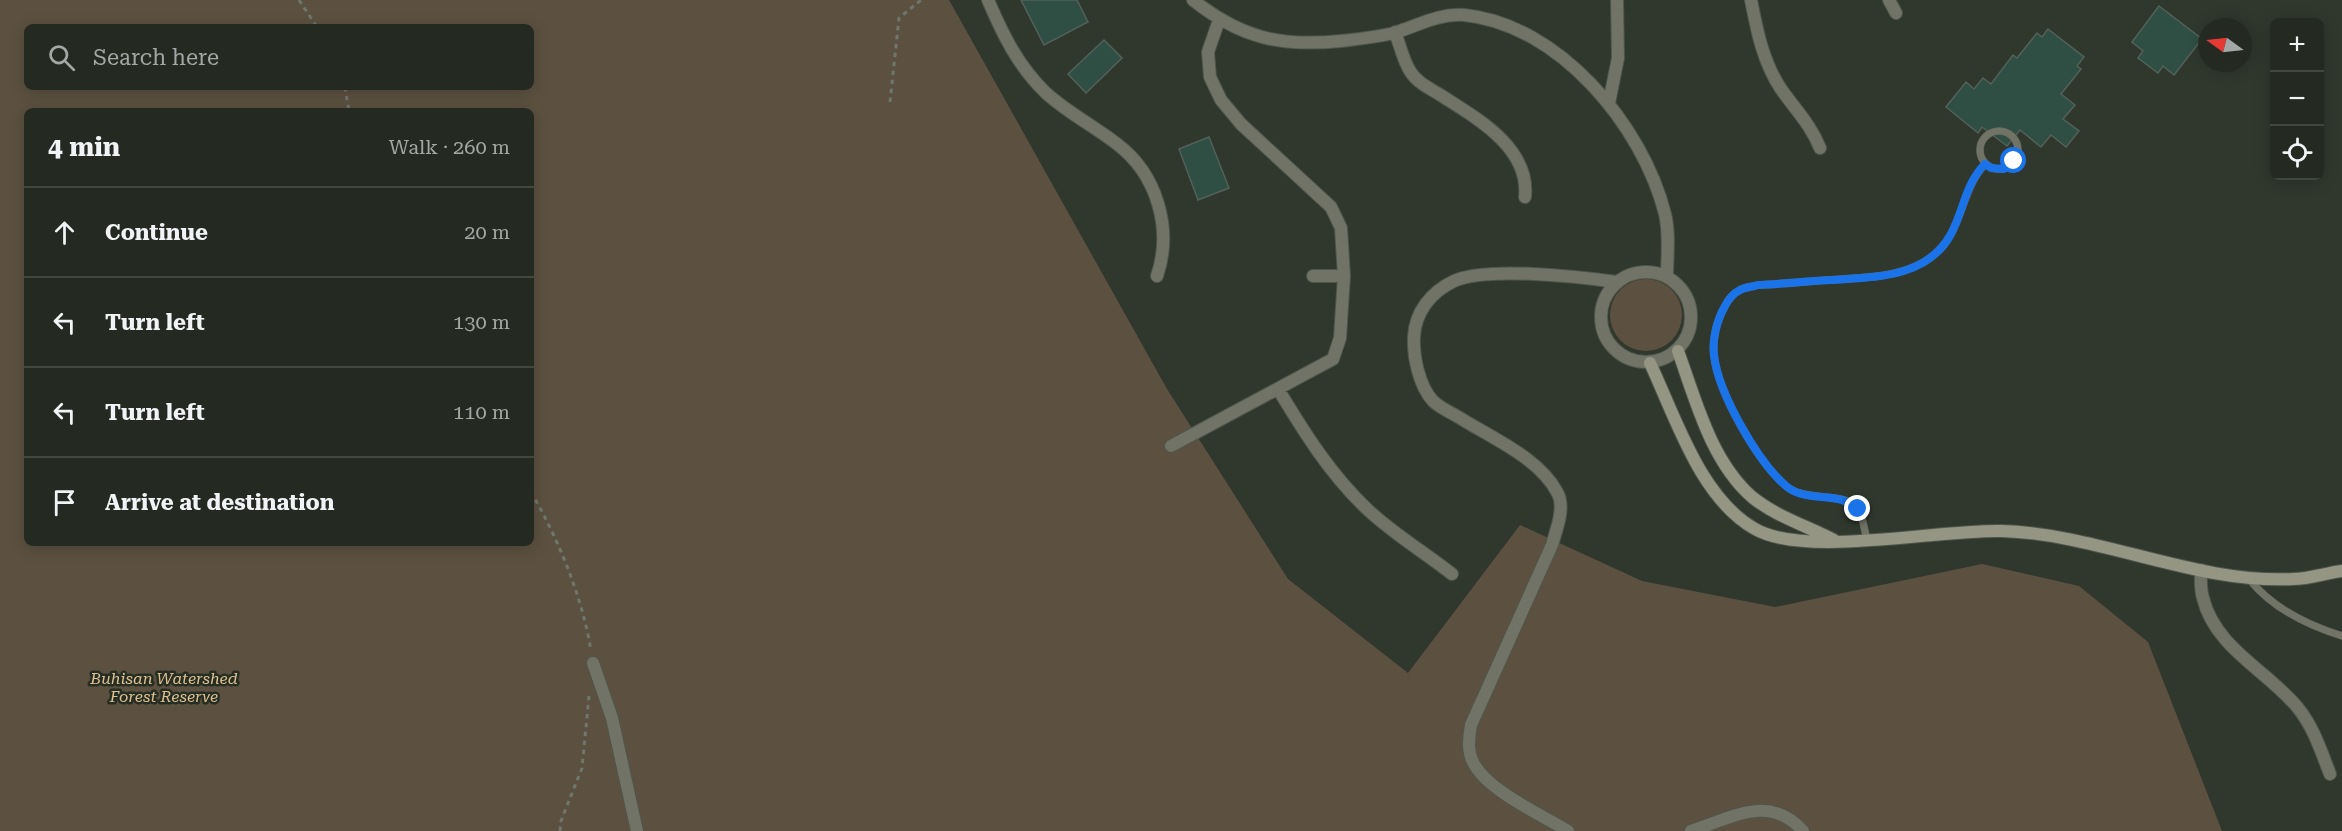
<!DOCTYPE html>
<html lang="en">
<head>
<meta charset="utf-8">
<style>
	:root { --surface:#242a22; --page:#2c322a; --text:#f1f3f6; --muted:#a3a7a5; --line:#414640 }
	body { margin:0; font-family:"Roboto Serif",serif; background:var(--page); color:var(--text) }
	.controls { position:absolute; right:18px; top:18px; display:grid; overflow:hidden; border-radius:9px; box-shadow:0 3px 15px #0003 }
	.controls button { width:54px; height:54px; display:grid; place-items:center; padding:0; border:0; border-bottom:2px solid var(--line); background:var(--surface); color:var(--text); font:30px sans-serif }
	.compass { position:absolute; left:2198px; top:18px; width:54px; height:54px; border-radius:50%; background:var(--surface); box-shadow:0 3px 15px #0003; rotate:285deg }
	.stop { position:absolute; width:18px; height:18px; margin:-14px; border:4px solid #1a73e8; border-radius:50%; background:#fff }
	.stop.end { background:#1a73e8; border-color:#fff; box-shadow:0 2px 6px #0008 }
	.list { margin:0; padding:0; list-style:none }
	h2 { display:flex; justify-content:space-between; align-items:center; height:78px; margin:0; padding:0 24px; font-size:26px }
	h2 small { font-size:20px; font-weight:400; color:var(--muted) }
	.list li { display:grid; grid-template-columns:39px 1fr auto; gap:18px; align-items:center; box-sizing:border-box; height:90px; padding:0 24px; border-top:2px solid var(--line) }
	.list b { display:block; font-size:22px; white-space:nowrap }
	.list em { font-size:20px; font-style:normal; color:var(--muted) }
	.icon { flex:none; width:33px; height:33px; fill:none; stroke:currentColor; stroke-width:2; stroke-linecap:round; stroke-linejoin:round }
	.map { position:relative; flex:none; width:2342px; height:831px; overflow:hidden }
	.search { position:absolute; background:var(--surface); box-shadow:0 3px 15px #0003; left:24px; top:24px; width:510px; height:66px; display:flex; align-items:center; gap:15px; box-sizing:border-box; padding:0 21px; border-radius:9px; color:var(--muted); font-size:22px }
	.panel { position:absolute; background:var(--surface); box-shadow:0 3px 15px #0003; left:24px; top:108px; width:510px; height:438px; border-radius:9px }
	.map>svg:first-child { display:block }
	.green { fill:#5c5140; fill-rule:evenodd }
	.building { fill:#2f4e44; stroke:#52615b; stroke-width:1.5 }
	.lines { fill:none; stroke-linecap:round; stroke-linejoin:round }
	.lane-casing { stroke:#4e564c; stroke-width:8 }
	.street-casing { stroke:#4e564c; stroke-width:14 }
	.secondary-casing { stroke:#4e564c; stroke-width:14 }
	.path { stroke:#6f766e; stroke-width:3; stroke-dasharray:4.5 4.5; stroke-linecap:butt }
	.lane { stroke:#727367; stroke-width:7 }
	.street { stroke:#727367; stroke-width:12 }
	.secondary { stroke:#949582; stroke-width:12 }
	.route { stroke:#1a73e8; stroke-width:8 }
	.labels { text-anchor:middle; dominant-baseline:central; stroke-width:5; stroke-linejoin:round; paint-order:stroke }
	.park-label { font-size:16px; font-style:italic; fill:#dfc191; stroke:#262e24 }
</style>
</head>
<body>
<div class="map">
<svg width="2342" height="831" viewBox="0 0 2342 831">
	<rect width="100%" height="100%" fill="#30382e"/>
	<path class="green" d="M0 0H949L1167 389 1288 579 1408 673 1520 525 1642 581 1775 607 1982 564 2079 586 2148 642 2222 831H0ZM27 27H531V87H27ZM27 111H531V543H27Z
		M1610 315a36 36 0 1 1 72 0a36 36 0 1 1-72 0Z"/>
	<path class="building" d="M1021 0H1077L1088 22 1044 45Z
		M2159 6 2202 39 2174 75 2163 66 2158 73 2138 58 2143 51 2132 42Z
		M2048 29 2084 57 2077 66 2081 69 2061 94 2075 105 2063 119 2079 131 2066 147 2051 135 2041 147 2020 130 2007 146 1982 127 1978 133 1946 107 1966 82 1974 89 1983 78 1991 84 2013 55 2017 58 2037 33 2042 37Z
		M1104 40 1122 58 1086 93 1068 74Z
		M1209 137 1229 188 1198 200 1179 149Z"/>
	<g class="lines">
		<g class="lane-casing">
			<path id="lane" d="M1980 150a19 19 0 1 1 38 0a19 19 0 1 1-38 0Z
				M1867 539C1864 530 1863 516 1858 508 1847 492 1804 502 1786 486 1757 461 1718 393 1714 355 1712 339 1717 320 1725 306 1728 300 1734 293 1740 290 1745 287 1752 287 1758 285 1781 284 1804 282 1827 280 1871 277 1927 279 1951 234 1964 210 1966 185 1985 164
				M2249 579C2272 608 2307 625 2342 636"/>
		</g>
		<g class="street-casing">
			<path id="street" d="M988 0C1003 35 1018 66 1046 93 1068 113 1094 126 1117 144 1157 174 1173 229 1157 276
				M1193 0C1241 38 1280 47 1341 41 1359 39 1377 37 1394 33 1417 26 1439 13 1464 15 1559 24 1643 126 1665 214 1670 234 1667 257 1667 277
				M1751 0C1757 31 1763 62 1781 89 1795 109 1811 125 1820 148
				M1889 0 1896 13
				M1219 20 1208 52 1210 77 1221 100 1241 124 1331 207 1341 228 1344 276H1313
				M1395 32C1400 45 1403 60 1410 71 1417 83 1431 89 1442 96 1478 119 1530 148 1525 197
				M1609 103 1618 58 1617 0
				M1601 317a45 45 0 1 1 90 0a45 45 0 1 1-90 0Z
				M1278 389C1304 432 1330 474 1367 509 1392 533 1424 552 1452 574
				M1171 446 1333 359 1340 338 1344 276
				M2201 570C2201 579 2200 589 2203 598 2215 648 2268 671 2298 708 2314 728 2321 751 2330 774
				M593 663 612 718 637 831
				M1568 831C1542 815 1486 790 1473 762 1467 750 1469 738 1471 725L1552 545C1556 530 1566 507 1557 492 1539 458 1492 438 1460 418 1452 413 1440 408 1433 401 1419 386 1413 356 1414 337 1415 312 1431 292 1454 281 1486 266 1581 277 1617 282
				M1691 831C1731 818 1769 793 1803 831"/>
		</g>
		<g class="secondary-casing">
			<path id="secondary" d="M1678 351C1696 401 1711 461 1752 497 1775 516 1807 526 1834 540
				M1650 363C1676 418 1700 498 1755 529 1806 558 1939 529 2002 531 2100 534 2195 584 2293 579 2309 579 2326 573 2342 571"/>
		</g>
		<path class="path" d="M299 0 317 27
			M345 87 349 111
			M890 102 899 18 921 0
			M531 492C558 538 583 599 591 651
			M560 831 561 821 582 768 589 696"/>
		<use href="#lane" class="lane"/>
		<use href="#street" class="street"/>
		<use href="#secondary" class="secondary"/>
	</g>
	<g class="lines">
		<path class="route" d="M1858 509C1839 490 1807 504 1786 486 1758 462 1718 393 1714 355 1712 339 1717 320 1725 306 1728 300 1734 293 1740 290 1745 287 1752 287 1758 285 1783 284 1807 281 1832 280 1875 277 1927 278 1951 234 1964 210 1965 184 1985 164L1991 168 2004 169 2014 161"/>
	</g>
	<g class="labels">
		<g class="park-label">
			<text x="164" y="678">Buhisan Watershed<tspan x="164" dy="18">Forest Reserve</tspan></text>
		</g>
	</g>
</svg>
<div class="controls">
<button>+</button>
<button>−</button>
<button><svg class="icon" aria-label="locate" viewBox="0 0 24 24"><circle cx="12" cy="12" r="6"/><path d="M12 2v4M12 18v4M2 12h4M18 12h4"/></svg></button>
</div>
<svg class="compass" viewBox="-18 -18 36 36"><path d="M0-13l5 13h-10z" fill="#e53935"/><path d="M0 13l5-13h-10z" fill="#a3a7a5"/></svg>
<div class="stop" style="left:2014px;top:161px"></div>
<div class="stop end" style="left:1858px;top:509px"></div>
<div class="search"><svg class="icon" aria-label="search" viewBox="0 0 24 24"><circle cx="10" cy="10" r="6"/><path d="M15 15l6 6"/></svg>Search here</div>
<section class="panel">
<h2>4 min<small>Walk · 260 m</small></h2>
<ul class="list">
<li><svg class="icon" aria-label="ahead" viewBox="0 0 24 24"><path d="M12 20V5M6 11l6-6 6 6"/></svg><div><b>Continue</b></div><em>20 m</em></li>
<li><svg class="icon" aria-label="left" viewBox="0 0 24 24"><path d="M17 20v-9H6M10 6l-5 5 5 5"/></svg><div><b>Turn left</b></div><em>130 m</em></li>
<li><svg class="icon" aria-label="left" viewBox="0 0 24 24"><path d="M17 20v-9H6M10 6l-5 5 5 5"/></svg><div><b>Turn left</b></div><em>110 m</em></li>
<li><svg class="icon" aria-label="arrive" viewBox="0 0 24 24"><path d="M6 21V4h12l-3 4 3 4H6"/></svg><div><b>Arrive at destination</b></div></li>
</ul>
</section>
</div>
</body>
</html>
